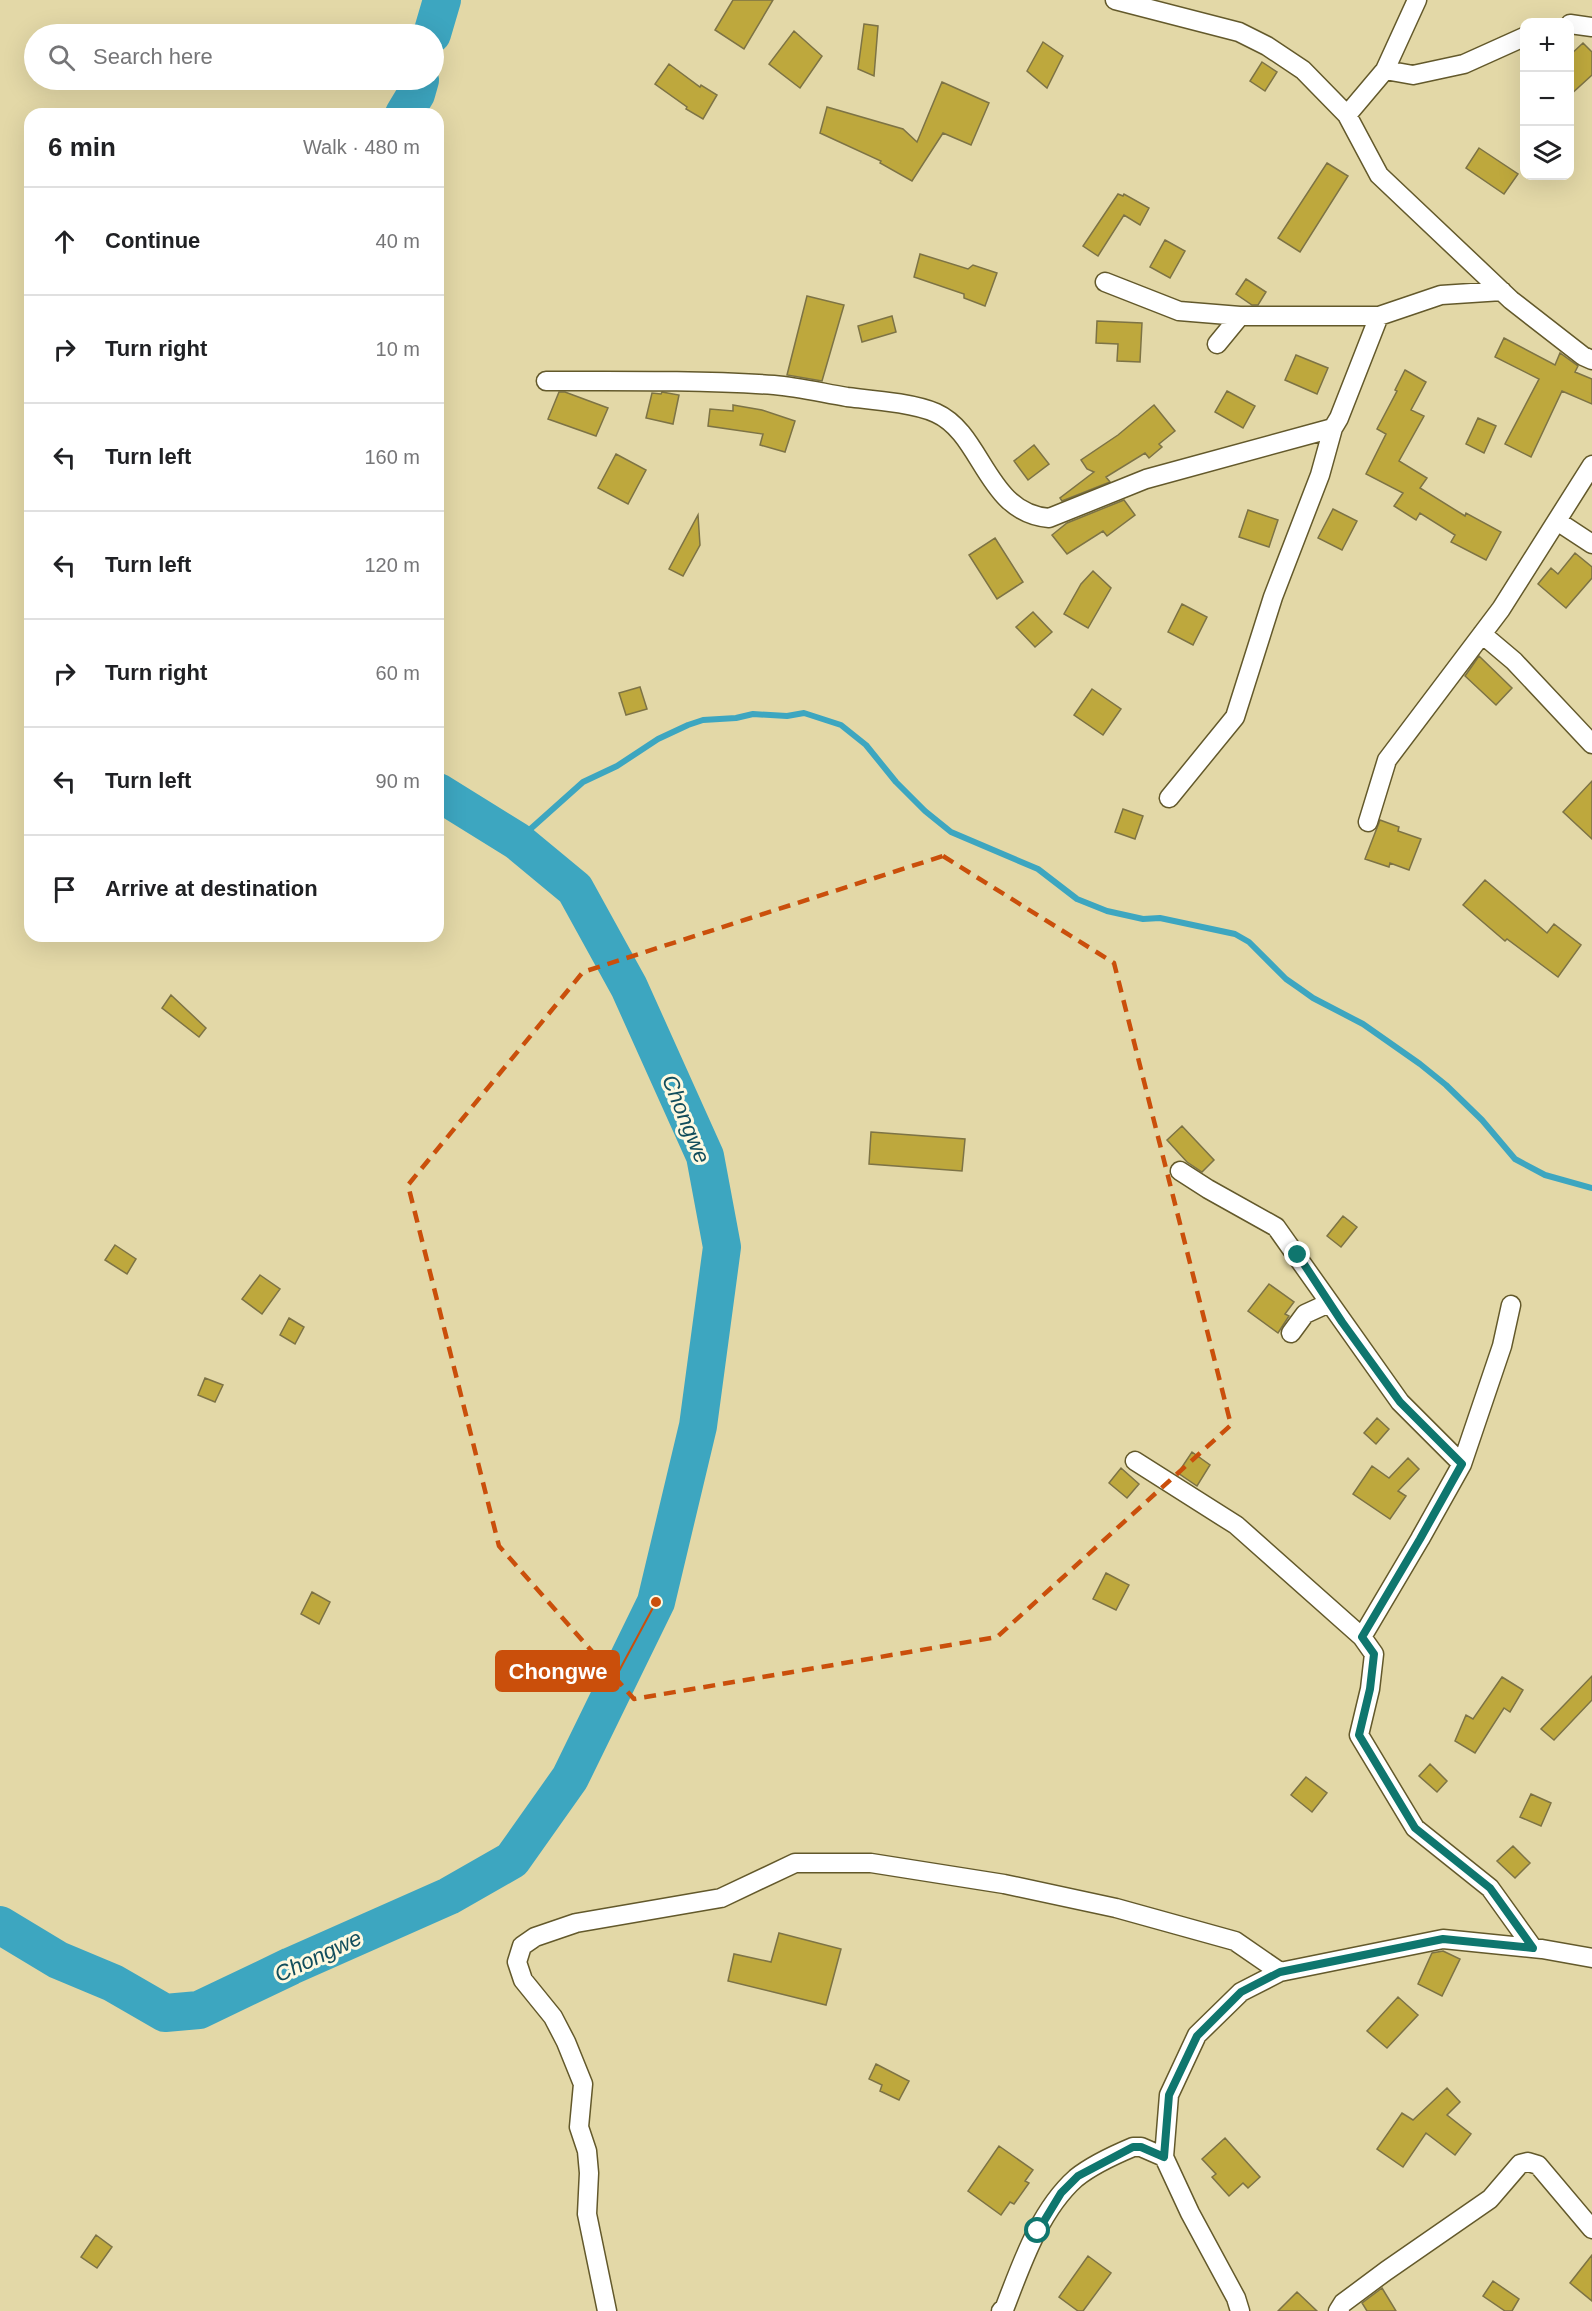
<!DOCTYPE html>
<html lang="en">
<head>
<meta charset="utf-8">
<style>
	:root { --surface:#fff; --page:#f2f2f2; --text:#202124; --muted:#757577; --line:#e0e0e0 }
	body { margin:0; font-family:Helvetica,sans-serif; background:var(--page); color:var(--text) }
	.controls { position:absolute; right:18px; top:18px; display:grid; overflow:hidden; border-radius:12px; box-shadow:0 6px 24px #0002 }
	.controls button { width:54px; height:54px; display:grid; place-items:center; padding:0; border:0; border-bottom:2px solid var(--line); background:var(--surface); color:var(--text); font:30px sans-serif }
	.stop { position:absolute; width:18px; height:18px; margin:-14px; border:4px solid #0f766e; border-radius:50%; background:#fff }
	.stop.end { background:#0f766e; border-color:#fff; box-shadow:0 2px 6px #0008 }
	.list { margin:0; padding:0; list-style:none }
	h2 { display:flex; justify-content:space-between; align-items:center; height:78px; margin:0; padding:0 24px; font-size:26px }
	h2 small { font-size:20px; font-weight:400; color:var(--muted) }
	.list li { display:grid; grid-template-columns:39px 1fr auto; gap:18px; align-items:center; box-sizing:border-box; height:108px; padding:0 24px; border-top:2px solid var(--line) }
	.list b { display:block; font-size:22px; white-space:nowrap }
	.list em { font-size:20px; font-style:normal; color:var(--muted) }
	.icon { flex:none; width:33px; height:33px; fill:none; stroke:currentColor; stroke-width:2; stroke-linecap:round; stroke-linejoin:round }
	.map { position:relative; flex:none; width:1592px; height:2311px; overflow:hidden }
	.search { position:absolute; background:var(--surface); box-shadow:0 6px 24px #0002; left:24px; top:24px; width:420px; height:66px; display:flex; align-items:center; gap:15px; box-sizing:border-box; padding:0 21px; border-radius:33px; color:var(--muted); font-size:22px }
	.panel { position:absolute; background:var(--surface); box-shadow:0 6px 24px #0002; left:24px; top:108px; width:420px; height:834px; border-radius:18px }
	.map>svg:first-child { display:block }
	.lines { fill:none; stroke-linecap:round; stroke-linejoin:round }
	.stream { stroke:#3da6c0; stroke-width:6 }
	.river { stroke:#3da6c0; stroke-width:38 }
	.building { fill:#bea83d; stroke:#7d7345; stroke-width:1.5 }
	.minor-casing { stroke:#63592b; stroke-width:21 }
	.minor { stroke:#fff; stroke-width:18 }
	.route { stroke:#0f766e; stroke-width:8 }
	.marked { fill:none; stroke:#ca4f0b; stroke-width:4.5; stroke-dasharray:12 8; stroke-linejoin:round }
	.labels { text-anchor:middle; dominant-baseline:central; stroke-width:6; stroke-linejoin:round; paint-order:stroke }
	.water-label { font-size:22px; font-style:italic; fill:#124e5c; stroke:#fef9e0 }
	.leader { fill:none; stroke:#ca4f0b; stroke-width:2 }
	.callout-dot { fill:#ca4f0b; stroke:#fef9e0; stroke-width:2 }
	.callout { fill:#ca4f0b; stroke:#ca4f0b; stroke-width:2 }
	.callout-label { font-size:22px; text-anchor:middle; font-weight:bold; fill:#fff }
</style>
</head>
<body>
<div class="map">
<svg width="1592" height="2311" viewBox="0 0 1592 2311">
	<rect width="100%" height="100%" fill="#e3d8a7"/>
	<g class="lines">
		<path class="stream" d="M517 841 583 782 617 766 658 739 688 725 703 720 736 718 753 714 787 716 804 713 841 725 866 745 896 782 925 811 951 832 1038 869 1077 899 1107 911 1143 919 1160 918 1235 934 1249 942 1286 979 1299 988 1313 998 1363 1024 1420 1064 1446 1085 1482 1120 1515 1159 1545 1175 1592 1188"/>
		<path class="river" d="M432 34 442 0
			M404 114 416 94 420 80
			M0 1925 58 1960 113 1983 165 2013 199 2010 291 1966 449 1896 512 1860 570 1778 656 1602 698 1426 722 1247 705 1156 629 987 575 889 517 841 438 792"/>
	</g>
	<path class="building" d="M733 0H773L744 49 715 30Z
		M864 24 878 26 874 76 858 69Z
		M794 31 822 56 800 88 769 64Z
		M1043 42 1063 56 1047 88 1027 71Z
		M1583 43 1592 52V75L1569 96V56Z
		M1262 62 1277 72 1265 91 1250 81Z
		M669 64 700 87 701 85 717 95 703 119 686 109 687 107 655 84Z
		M942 82 989 103 971 145 943 133 912 181 880 163 881 161 820 133 827 107 903 129 917 142Z
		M1479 148 1518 174 1504 194 1466 168Z
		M1327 163 1348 176 1300 252 1278 238Z
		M1118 194 1123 196 1124 194 1149 208 1140 225 1124 215 1098 256 1083 246Z
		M1165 240 1185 251 1170 278 1150 267Z
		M920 254 968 269 973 265 997 273 985 306 964 298V294L914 277Z
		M1246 279 1266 292 1258 305H1252L1236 294Z
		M807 296 844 305 822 381 787 375Z
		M892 316 896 332 862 342 858 326Z
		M1097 321 1142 323 1140 362 1117 361 1118 344 1096 343Z
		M1504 338 1555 365 1560 353 1578 366 1575 372 1592 379V404L1562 391 1531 457 1505 444 1539 379 1495 357Z
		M1296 355 1328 368 1317 394 1285 380Z
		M1405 370 1426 382 1411 410 1424 416 1399 461 1427 478 1420 488 1465 516 1466 513 1501 532 1486 560 1451 542 1455 535 1420 513 1416 520 1394 506 1403 493 1366 474 1386 434 1377 429 1397 391 1395 390Z
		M1227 391 1255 406 1243 428 1215 412Z
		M559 392H565L608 408 596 436 548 419Z
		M662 392 679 395 673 424 646 418 652 393 661 394Z
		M733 405 762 410 795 421 785 452 760 445 763 434 708 426 710 409 733 411Z
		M1154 405 1175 431 1159 444 1162 447 1149 458 1145 453 1106 477 1110 482 1062 501 1060 498 1094 472 1087 469 1081 460 1118 435Z
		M1478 418 1496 426 1484 453 1466 444Z
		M1034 445 1049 464 1028 480 1014 461Z
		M616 454 646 470 628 504 598 488Z
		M1124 500 1135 515 1107 536 1103 531 1067 554 1052 535 1067 523Z
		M1333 509 1357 521 1342 550 1318 538Z
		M1248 510 1278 520 1269 547 1239 537Z
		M698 515 700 545 683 576 669 569Z
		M995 538 1023 582 997 599 969 555Z
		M1575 553 1592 567V578L1566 608 1538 584 1551 568 1558 574Z
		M1093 571 1111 588 1088 628 1064 614 1081 584Z
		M1182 604 1207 617 1193 645 1168 632Z
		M1033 612 1052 632 1035 647 1016 627Z
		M1479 656 1512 688 1496 705 1465 676Z
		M640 687 647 709 626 715 619 693Z
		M1092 689 1121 709 1103 735 1074 715Z
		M1592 781V839L1563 812Z
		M1123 809 1143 816 1135 839 1115 832Z
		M1380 820 1399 827 1398 831 1421 839 1409 870 1390 863 1389 867 1365 859Z
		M1485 880 1547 933 1554 924 1581 945 1558 977 1507 939 1505 941 1463 905Z
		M171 995 206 1028 199 1037 162 1008Z
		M1182 1126 1214 1160 1202 1172 1187 1162 1167 1140Z
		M871 1132 965 1139 962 1171 869 1164Z
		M1343 1216 1357 1227 1341 1247 1327 1236Z
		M115 1245 136 1259 127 1274 105 1260Z
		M260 1275 280 1289 262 1314 242 1299Z
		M1269 1284 1294 1302 1285 1314 1289 1316 1278 1333 1248 1311Z
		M289 1318 304 1327 295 1344 280 1335Z
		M205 1378 223 1385 215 1402 198 1395Z
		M1377 1418 1389 1429 1376 1444 1364 1433Z
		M1192 1452 1210 1465 1197 1486 1178 1473Z
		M1408 1458 1419 1469 1398 1491 1406 1496 1390 1519 1353 1494 1372 1466 1389 1478Z
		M1121 1468 1139 1484 1127 1498 1109 1483Z
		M1106 1573 1129 1585 1116 1610 1093 1599Z
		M312 1592 330 1602 319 1624 301 1614Z
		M1592 1676V1700L1554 1740 1541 1729Z
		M1502 1677 1523 1690 1510 1712 1504 1708 1475 1753 1455 1741 1466 1715 1473 1719Z
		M1430 1764 1447 1781 1437 1792 1419 1776Z
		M1306 1777 1327 1793 1312 1812 1291 1795Z
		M1531 1794 1551 1803 1541 1826 1520 1817Z
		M1513 1846 1530 1863 1515 1878 1497 1861Z
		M779 1933 841 1949 826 2005 728 1981 734 1954 771 1962Z
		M1443 1951 1460 1959 1442 1996 1418 1984 1432 1953Z
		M1398 1997 1418 2015 1387 2048 1367 2031Z
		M876 2064 909 2081 899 2100 880 2091 882 2085 869 2079Z
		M1447 2088 1460 2102 1447 2115 1471 2134 1455 2155 1426 2133 1403 2167 1377 2149 1402 2113 1413 2120Z
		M1225 2138 1260 2177 1248 2188 1243 2183 1229 2196 1212 2177 1216 2174 1202 2159Z
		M999 2146 1033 2170 1025 2181 1029 2183 1014 2204 1010 2202 1001 2215 968 2191Z
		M96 2235 112 2247 97 2268 81 2257Z
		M1592 2255V2301L1570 2283Z
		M1088 2256 1111 2273 1083 2311H1078L1059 2297Z
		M1493 2281 1519 2299 1512 2311H1505L1483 2296Z
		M1382 2288 1396 2311H1367L1362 2303Z
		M1297 2292 1317 2311H1278Z"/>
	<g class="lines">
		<g class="minor-casing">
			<path id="minor" d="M1115 0 1239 32 1267 46 1303 70 1347 115 1379 175 1511 300 1583 356 1592 360
				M1570 24 1592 27
				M1385 70 1413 75 1464 64 1524 37
				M1347 115 1385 70 1417 0
				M1105 282 1179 311 1240 316H1379L1441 295 1502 291
				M1217 344 1240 316
				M546 381C622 381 699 380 774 385 798 387 823 393 847 397 873 400 913 403 936 413 983 434 986 513 1049 518L1146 479 1333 428
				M1557 521 1592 544
				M1482 634 1514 661 1592 744
				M1169 798 1235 717 1273 597 1320 475 1333 428 1339 418 1379 316
				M1368 822 1387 760 1501 609 1592 465
				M1180 1171 1208 1189 1276 1227 1400 1402 1462 1464
				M1291 1333 1305 1314 1329 1303
				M1135 1461 1236 1525 1362 1637 1374 1654 1370 1689 1359 1735 1415 1828 1490 1888 1533 1948
				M1362 1637 1420 1539 1462 1464 1502 1346 1511 1305
				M607 2311 587 2214 589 2173 587 2151 579 2127 583 2084 566 2042 553 2017 523 1980 517 1962 522 1946 535 1937 576 1923 721 1898 795 1863H871L1004 1884 1116 1908 1235 1941 1280 1972
				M1001 2311 1005 2307C1022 2263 1040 2210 1076 2178 1092 2165 1114 2155 1133 2147H1141L1164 2157
				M1240 2311 1236 2298 1190 2213 1164 2157 1169 2095 1197 2035 1241 1992 1280 1972 1443 1939 1542 1949 1592 1958
				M1338 2311 1343 2303 1386 2271 1490 2199 1520 2164 1528 2162 1538 2165 1592 2229"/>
		</g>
		<use href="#minor" class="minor"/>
	</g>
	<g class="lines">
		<path class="route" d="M1038 2231 1061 2193 1078 2176 1133 2147H1141L1164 2157 1169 2095 1197 2036 1241 1992 1280 1972 1443 1939 1533 1948 1490 1888 1415 1828 1359 1735 1370 1689 1374 1654 1362 1637 1420 1539 1462 1464 1400 1402 1342 1322 1298 1255"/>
	</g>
	<path class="marked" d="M943 856 1114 963 1231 1425 997 1637 634 1699 499 1546 408 1185 583 972Z"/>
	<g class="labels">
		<g class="water-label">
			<text transform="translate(686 1119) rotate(68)">Chongwe</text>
			<text transform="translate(318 1956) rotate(-25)">Chongwe</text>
		</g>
	</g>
	<path class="leader" d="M656 1602L619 1671"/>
	<circle class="callout-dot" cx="656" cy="1602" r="6"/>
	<rect class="callout" x="496" y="1651" width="123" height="40" rx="6"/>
	<g class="callout-label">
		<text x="558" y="1679">Chongwe</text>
	</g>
</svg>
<div class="controls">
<button>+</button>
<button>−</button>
<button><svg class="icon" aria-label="layers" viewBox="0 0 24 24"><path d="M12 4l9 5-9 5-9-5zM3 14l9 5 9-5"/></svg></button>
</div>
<div class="stop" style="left:1038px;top:2231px"></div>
<div class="stop end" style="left:1298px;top:1255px"></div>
<div class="search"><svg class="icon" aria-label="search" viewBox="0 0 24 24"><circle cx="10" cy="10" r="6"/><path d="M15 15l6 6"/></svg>Search here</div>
<section class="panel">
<h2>6 min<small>Walk · 480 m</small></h2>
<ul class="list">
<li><svg class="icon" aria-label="ahead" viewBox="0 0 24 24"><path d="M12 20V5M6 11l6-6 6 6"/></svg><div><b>Continue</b></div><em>40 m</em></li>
<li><svg class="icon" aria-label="right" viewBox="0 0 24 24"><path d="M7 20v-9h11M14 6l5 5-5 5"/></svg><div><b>Turn right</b></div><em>10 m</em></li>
<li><svg class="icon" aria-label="left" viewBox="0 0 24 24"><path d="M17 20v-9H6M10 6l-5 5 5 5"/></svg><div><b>Turn left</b></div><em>160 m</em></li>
<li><svg class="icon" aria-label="left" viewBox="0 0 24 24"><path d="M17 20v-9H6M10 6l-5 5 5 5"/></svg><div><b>Turn left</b></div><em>120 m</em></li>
<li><svg class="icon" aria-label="right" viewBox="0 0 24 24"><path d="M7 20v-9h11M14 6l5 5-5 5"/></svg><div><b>Turn right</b></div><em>60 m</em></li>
<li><svg class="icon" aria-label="left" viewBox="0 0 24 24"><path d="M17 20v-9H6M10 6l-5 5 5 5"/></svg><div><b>Turn left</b></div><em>90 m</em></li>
<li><svg class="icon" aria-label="arrive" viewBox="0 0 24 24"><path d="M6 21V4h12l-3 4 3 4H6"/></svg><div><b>Arrive at destination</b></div></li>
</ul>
</section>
</div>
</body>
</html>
